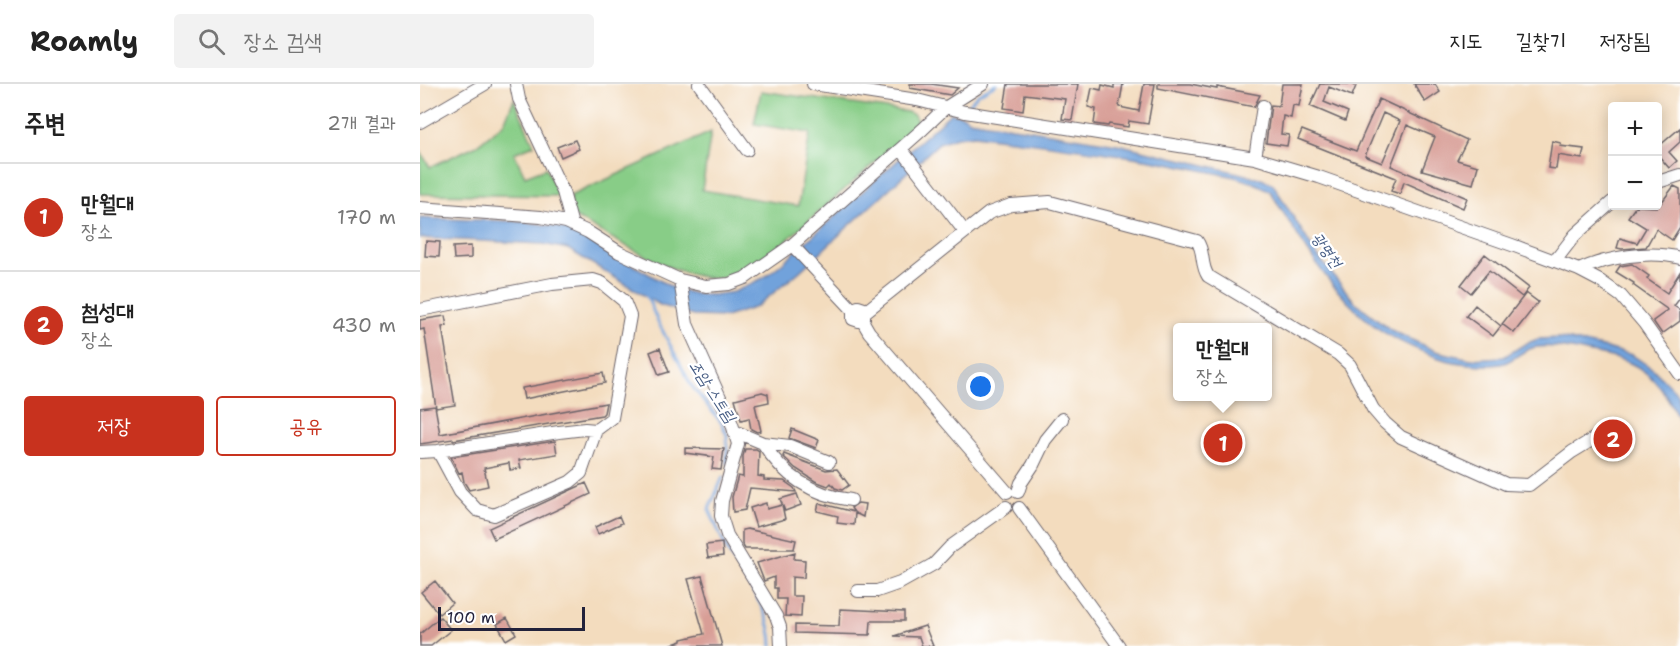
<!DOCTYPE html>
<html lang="ko">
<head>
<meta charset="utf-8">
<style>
	:root { --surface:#fff; --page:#f2f2f2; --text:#222; --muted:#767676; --line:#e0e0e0; --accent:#c8321e }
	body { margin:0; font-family:"Shantell Sans","Poor Story",sans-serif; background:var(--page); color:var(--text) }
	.controls { position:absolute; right:18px; top:18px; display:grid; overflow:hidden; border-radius:6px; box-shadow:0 3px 15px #0003 }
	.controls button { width:54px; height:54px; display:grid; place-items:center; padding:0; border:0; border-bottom:2px solid var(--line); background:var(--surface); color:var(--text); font:30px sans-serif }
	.scale { position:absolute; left:18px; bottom:15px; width:147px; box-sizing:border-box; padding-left:6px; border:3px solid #22223b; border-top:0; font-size:16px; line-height:21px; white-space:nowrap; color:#22223b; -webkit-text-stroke:4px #fff; paint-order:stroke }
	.you { position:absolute; left:561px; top:303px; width:21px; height:21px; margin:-15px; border:4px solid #fff; border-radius:50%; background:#1a73e8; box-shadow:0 0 0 9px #1a73e833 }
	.badge { display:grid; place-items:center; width:39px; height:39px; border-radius:50%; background:var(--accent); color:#fff; font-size:20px; font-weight:700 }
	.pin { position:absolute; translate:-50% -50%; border:3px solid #fff; box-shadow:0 2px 6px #0006 }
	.popup { position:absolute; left:753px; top:239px; width:99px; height:78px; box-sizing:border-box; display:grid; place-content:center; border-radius:6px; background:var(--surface); filter:drop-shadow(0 2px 4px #0005); font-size:20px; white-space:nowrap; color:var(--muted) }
	.popup b { font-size:22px; color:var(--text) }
	.popup::after { content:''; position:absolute; left:50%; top:100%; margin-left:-12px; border:12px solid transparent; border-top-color:var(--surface) }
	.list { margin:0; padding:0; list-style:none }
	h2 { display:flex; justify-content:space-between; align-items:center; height:78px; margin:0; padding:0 24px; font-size:26px }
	h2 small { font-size:20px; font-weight:400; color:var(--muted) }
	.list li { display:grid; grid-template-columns:39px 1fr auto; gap:18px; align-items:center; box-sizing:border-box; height:108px; padding:0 24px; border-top:2px solid var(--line) }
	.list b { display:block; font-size:22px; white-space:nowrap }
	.list p { margin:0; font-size:20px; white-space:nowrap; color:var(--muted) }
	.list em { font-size:20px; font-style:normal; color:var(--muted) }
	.actions { display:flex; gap:12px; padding:18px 24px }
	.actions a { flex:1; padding:14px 0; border:2px solid var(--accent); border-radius:6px; text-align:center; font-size:21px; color:var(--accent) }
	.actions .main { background:var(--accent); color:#fff }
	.icon { flex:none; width:33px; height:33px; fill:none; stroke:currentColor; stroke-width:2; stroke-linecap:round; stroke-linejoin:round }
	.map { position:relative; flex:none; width:1260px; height:562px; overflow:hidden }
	header { display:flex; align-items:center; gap:36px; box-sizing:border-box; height:84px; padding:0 30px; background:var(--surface); border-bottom:2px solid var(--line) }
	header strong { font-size:28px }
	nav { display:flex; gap:33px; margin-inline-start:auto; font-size:21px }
	.search { width:420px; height:54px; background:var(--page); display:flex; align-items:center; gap:15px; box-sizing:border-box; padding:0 21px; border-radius:6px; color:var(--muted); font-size:22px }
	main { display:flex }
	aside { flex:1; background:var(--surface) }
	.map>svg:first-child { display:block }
	.green { fill:#88cd87; stroke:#557861; stroke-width:1.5 }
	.water { fill:#71a2db; stroke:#4a628b; stroke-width:1.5 }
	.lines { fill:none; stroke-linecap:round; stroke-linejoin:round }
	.stream { stroke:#71a2db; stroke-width:3 }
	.building { fill:#d89e96; fill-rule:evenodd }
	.minor-casing { stroke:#6b6369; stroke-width:14 }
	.minor { stroke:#fff; stroke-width:12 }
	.labels { text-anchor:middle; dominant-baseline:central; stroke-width:4.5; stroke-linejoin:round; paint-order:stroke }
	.water-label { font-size:16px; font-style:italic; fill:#465c83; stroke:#fff }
</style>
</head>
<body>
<header>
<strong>Roamly</strong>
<div class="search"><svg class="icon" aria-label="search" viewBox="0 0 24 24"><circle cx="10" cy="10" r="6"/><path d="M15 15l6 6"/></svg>장소 검색</div>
<nav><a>지도</a><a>길찾기</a><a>저장됨</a></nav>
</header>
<main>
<aside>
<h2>주변<small>2개 결과</small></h2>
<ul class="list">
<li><span class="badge">1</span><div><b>만월대</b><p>장소</p></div><em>170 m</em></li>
<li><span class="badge">2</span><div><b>첨성대</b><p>장소</p></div><em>430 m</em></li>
</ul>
<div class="actions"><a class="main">저장</a><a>공유</a></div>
</aside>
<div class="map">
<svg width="1260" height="562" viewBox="0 0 1260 562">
	<rect width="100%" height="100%" fill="#fff"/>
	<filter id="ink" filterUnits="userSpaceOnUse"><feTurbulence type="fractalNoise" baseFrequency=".0167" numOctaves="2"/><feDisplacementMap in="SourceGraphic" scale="12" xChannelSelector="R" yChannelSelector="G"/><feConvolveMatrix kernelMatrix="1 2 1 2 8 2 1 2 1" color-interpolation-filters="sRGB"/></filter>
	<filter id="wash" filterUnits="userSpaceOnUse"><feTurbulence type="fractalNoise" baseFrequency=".008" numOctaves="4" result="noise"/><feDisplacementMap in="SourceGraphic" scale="24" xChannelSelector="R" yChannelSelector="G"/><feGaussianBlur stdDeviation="1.35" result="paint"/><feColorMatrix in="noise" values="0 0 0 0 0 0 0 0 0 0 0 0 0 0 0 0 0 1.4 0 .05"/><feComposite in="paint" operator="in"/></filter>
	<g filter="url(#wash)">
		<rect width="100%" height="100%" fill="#f3dcbe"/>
		<path class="green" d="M341 7 488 28 494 31 497 37 495 43 342 178C328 185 314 194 298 194 255 195 192 153 153 132L150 112 291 48 282 106 378 122 390 49 334 40Z
			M94 15 114 61 94 69 105 92 126 84 139 112 0 110V67L10 83 57 61 84 39Z"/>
		<path class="water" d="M531 29 544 32 549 36 697 60 839 94 853 100 896 170 934 217 971 246 1015 267 1051 275 1084 273 1105 260 1118 255 1140 254 1182 263 1212 271 1233 285 1258 310 1260 341C1253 317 1233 289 1210 279 1196 273 1180 271 1166 268 1149 264 1133 261 1116 263 1104 265 1095 275 1084 279 1067 284 1032 279 1016 273 995 265 970 254 952 240 908 206 879 153 850 107 827 93 798 90 772 84 700 69 627 61 554 51L537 53 519 59 379 188 336 223 306 233 273 232 240 221 148 165 123 160 0 154V134C50 137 111 133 158 149L246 200 255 205 276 210 292 211 314 208 343 194 360 181Z"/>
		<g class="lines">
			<path class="stream" d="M546 23 558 10 576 0
				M226 210 237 236 271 301 301 338 307 351V379
				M303 393 289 425C296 442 303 458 311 473 328 501 352 528 352 562"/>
		</g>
		<g id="blocks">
			<path class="building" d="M490 0H511L538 4 530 11 490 4Z
				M588 0H658L652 36 642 35 645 15 605 10 603 27 584 24Z
				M694 0H703L699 23 719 27 724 0H735L728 40 709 37 708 43 689 40 688 42 674 40 676 25 668 23 672 4 681 6 682 1 694 4Z
				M738 0H770L797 5V3L840 11 834 23 738 4Z
				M862 0H883L879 22 873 21 871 34 863 32 861 50 869 51 867 62 846 59 851 21 859 22Z
				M900 0H931L936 2 932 12 909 3 904 18 928 28 925 37 890 22Z
				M994 0H1015L1020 8 1005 18Z
				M959 15 1047 56 1037 76 1058 82 1053 100 1002 86 1015 53 987 41 971 82 1047 114 1043 124 984 98 980 110 971 107 976 94 878 55 882 46 936 67ZM963 29 980 37 962 79 945 72Z
				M1260 44V58L1249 68 1257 77 1249 84 1238 71V63Z
				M155 56 159 65 141 73 137 63Z
				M1132 57 1141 59 1140 62 1164 65 1162 75 1138 71 1136 85 1128 84Z
				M1254 102 1260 105V143L1252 156 1236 145 1226 163 1202 165 1197 164 1200 154 1217 159 1226 144 1208 133 1216 122 1238 123Z
				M6 157 20 158 19 173 5 172Z
				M51 162V174L34 175 33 163Z
				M1065 170 1109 204 1102 213 1069 187 1051 209 1041 201Z
				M1212 180 1229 192 1227 195 1247 209 1260 188V214L1254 222 1260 226V237L1242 250 1233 237 1248 226 1213 201 1214 199 1196 188 1200 182Z
				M1106 209 1118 218 1094 249 1082 240Z
				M1055 221 1081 242 1073 252 1046 232Z
				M25 232 27 242 22 243 35 321 16 324 4 245 0 246V236Z
				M240 264 249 288 239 291 230 268Z
				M183 289 185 299 104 315 102 304Z
				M342 308 348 310 349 318 335 321 341 347 337 348 331 345 329 334 321 336 315 315Z
				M186 319 184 329 182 331 33 356V355L0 360V324L15 322 20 350Z
				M372 345 399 356 396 364 369 354Z
				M135 357 137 370 99 376 101 384 90 386 89 379 64 384 68 402 49 406 44 398 42 388 39 389 31 373Z
				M265 364 304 365 301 386 292 385 294 373 265 369Z
				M325 365H336L339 367 338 392 344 393V396L364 397 374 404 376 408 330 404 325 426 313 428 312 413 318 392 323 393V372Z
				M364 370 406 386 417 385 429 401 422 406 415 404 411 399 408 402 395 397 375 384 363 372Z
				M166 399 171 410 74 455 69 444Z
				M377 410 381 421 365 427 360 415Z
				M346 419 347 425 362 421 365 435 336 443 330 424Z
				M399 419 434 428 431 424 438 419 445 420 443 433 435 429 434 441 417 439 418 432 397 427Z
				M199 432 202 439 178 450 175 443Z
				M327 445 376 456 374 465H325L322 460V446Z
				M302 459 303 472 288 474 286 461Z
				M375 468 374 475 385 476 384 494 372 493V512H382L381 533 365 532 366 515H357V504H354V493L344 497 337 479Z
				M282 492 302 562H252V560L262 557V555L284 550 268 495Z
				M15 497 32 519 19 530 1 508Z
				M420 525 484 528V537H451L450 551 375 549V541L419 542Z
				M20 533 31 546 11 562H0V550Z
				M87 534 96 550 86 556 77 540Z
				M505 542 513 562H502L499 553 474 552Z"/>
		</g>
	</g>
	<g filter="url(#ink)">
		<use href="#blocks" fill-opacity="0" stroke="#6b6369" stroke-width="1.5"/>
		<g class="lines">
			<g class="minor-casing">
				<path id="minor" d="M96 0 99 15 143 108 152 141
					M279 0 327 66
					M393 0 497 16 545 28 835 74 899 93 1092 161 1159 186 1180 197 1201 212 1224 239 1260 290
					M0 38 65 0
					M481 65 545 148
					M835 74 843 22
					M1238 98 1260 91
					M0 124 121 133 146 138 168 148 199 168 260 196 286 202 309 200 325 194 372 161 503 45 525 24 563 0
					M372 161 433 226V235L439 237 444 234V225L438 223 433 226
					M1135 177 1155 151 1192 118
					M1159 186C1187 173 1230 166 1260 174
					M260 196 267 240 312 340 318 360 302 417 301 432 307 451 356 532 360 543 361 562
					M0 226 132 200 173 196 182 199 204 217 210 232 192 334 176 346 165 345 139 348 18 367 0 368
					M445 228 569 129 591 121 630 118 777 157C785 168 780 180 788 192L918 270 930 281 953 325 965 339 981 353 1086 400 1109 401 1152 368 1175 354H1182
					M442 236 449 248 587 408
					M314 347 343 359 370 362 409 378
					M343 359C363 392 393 411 431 416
					M18 367 40 408 57 426 74 431 150 398 161 389 176 346
					M598 408 601 399 613 381 625 356 642 335
					M599 424 699 562
					M438 507H457L480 499 514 480 530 463 586 423"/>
			</g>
			<use href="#minor" class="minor"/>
		</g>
	</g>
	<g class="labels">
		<g class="water-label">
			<text transform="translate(907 166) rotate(54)">광명천</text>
			<text transform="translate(293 307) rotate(57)">조암 스트림</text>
		</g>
	</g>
</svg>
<div class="controls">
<button>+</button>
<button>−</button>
</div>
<div class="scale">100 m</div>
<div class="you"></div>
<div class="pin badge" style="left:803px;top:359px">1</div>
<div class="popup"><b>만월대</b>장소</div>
<div class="pin badge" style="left:1193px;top:355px">2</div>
</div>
</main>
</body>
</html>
